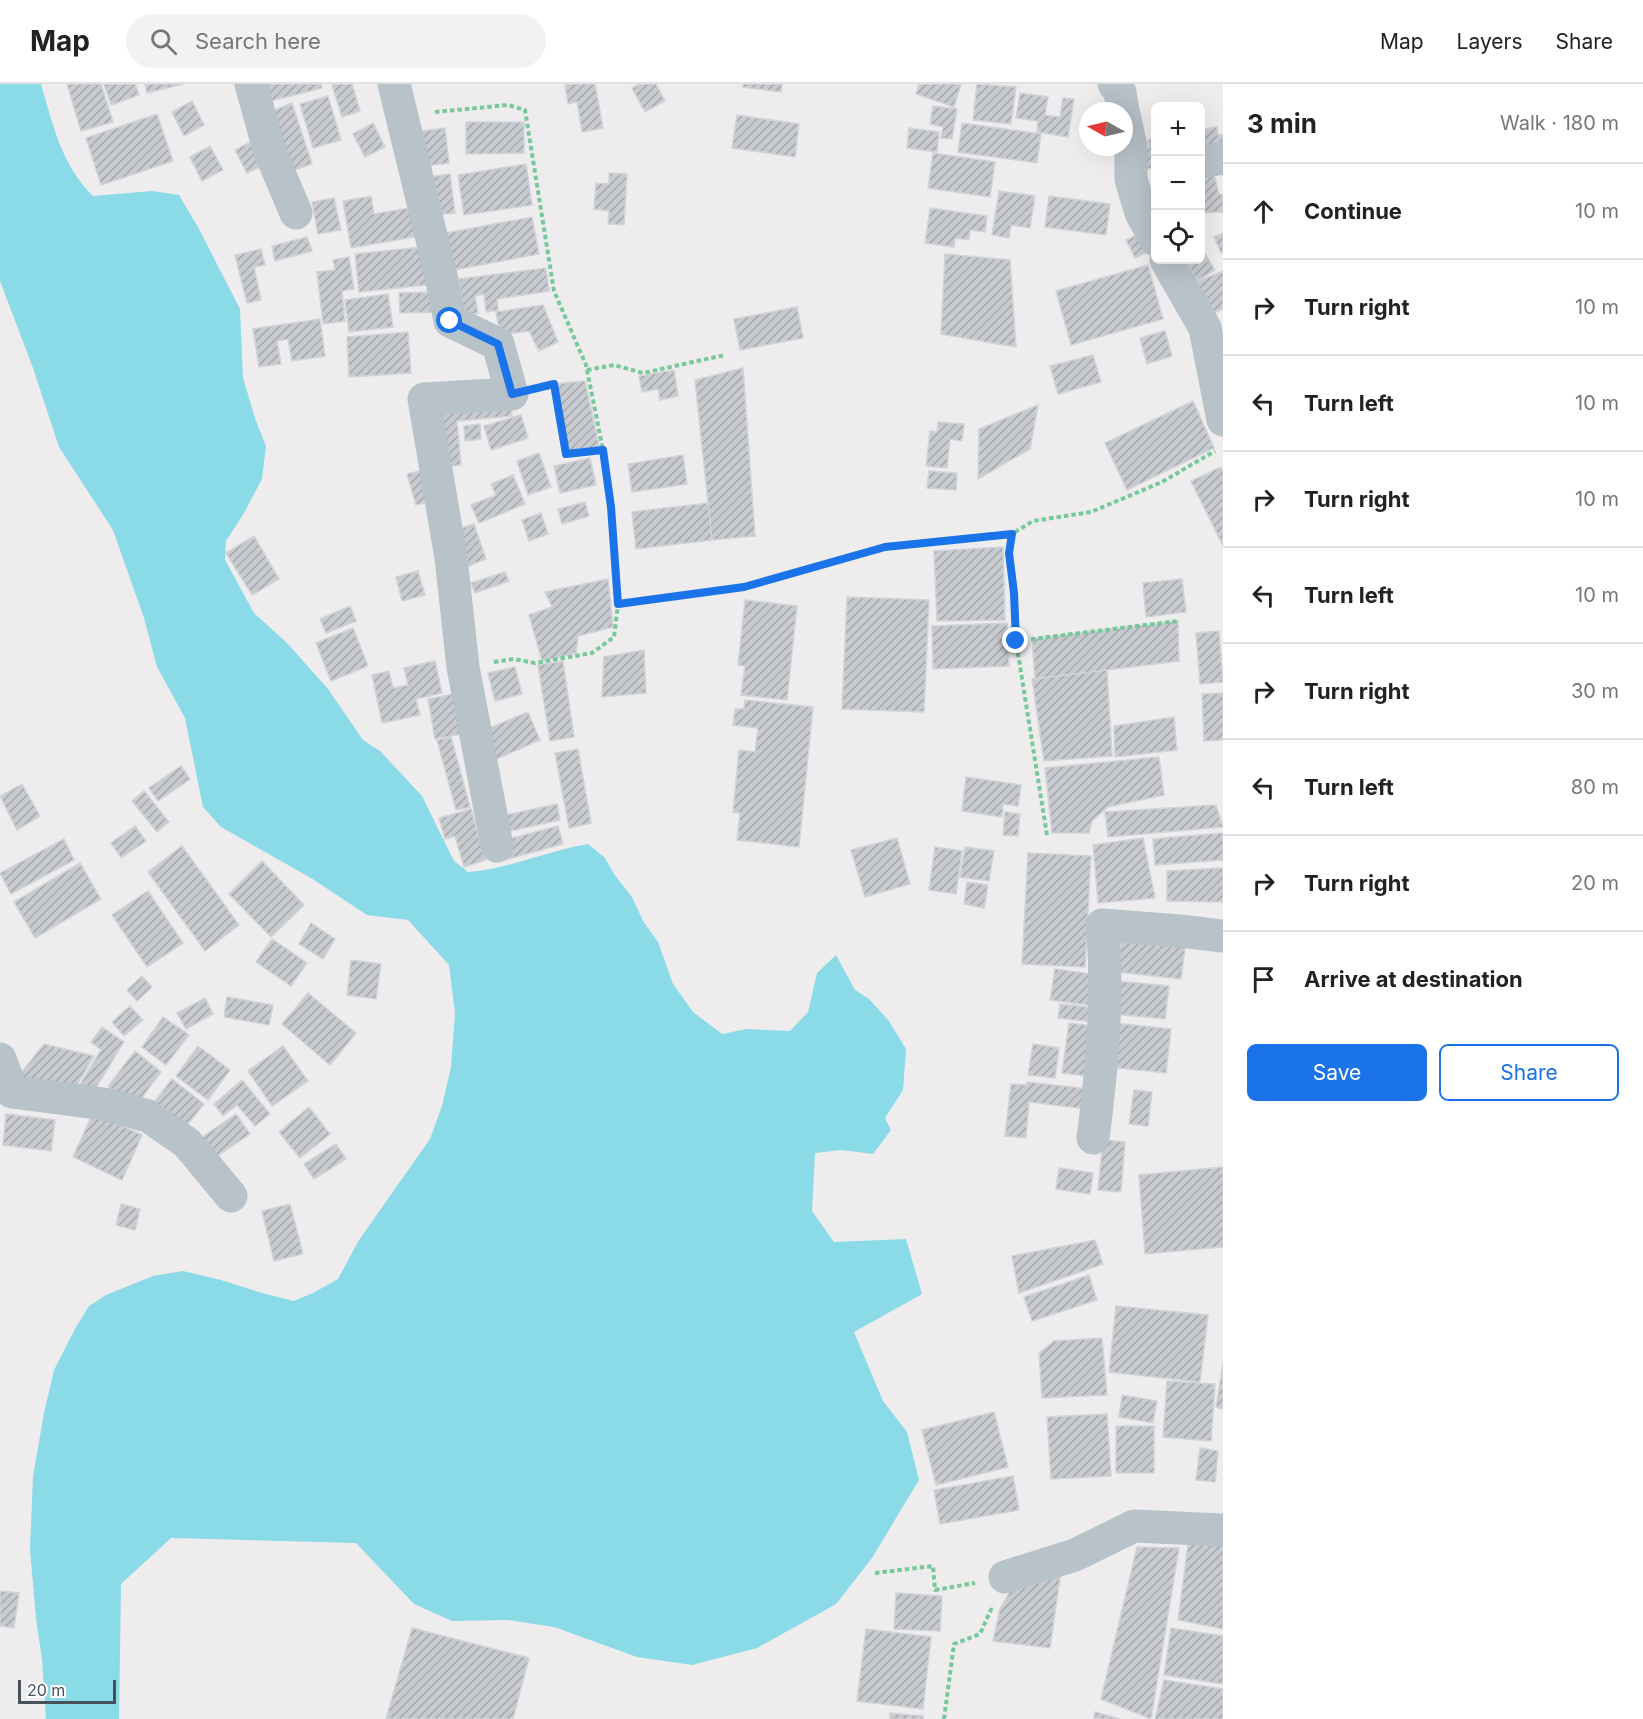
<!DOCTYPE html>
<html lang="en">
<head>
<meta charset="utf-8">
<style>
	:root { --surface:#fff; --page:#f2f2f2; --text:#222; --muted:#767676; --line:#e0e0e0; --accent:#1a73e8 }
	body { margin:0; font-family:Inter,sans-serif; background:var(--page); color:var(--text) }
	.controls { position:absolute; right:18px; top:18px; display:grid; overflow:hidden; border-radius:9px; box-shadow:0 6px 24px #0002 }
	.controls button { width:54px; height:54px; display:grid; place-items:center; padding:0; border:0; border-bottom:2px solid var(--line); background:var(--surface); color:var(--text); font:30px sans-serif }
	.compass { position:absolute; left:1079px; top:18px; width:54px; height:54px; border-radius:50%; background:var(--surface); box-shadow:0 6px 24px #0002; rotate:278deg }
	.scale { position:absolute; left:18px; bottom:15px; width:98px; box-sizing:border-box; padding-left:6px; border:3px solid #465159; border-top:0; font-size:16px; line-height:21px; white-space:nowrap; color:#465159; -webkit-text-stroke:4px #fff; paint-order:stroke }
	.stop { position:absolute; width:18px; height:18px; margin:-14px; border:4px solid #1a73e8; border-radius:50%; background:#fff }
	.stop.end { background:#1a73e8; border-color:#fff; box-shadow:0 2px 6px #0008 }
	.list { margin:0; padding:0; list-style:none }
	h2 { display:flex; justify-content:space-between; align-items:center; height:78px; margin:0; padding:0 24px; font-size:26px }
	h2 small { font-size:20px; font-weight:400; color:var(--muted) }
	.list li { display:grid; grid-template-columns:39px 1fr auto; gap:18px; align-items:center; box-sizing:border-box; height:96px; padding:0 24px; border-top:2px solid var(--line) }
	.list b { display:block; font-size:22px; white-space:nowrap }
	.list em { font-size:20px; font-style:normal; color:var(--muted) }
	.actions { display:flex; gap:12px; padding:18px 24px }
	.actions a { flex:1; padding:14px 0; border:2px solid var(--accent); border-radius:9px; text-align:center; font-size:21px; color:var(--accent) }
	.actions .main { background:var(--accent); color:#fff }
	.icon { flex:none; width:33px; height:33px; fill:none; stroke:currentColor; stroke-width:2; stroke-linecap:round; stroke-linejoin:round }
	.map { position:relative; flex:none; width:1223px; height:1635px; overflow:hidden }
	header { display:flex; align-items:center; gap:36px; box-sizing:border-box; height:84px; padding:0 30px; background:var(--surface); border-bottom:2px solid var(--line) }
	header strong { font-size:28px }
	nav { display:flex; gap:33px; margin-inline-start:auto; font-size:21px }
	.search { width:420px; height:54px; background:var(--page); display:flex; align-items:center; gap:15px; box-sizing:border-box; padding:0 21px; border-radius:33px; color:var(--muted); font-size:22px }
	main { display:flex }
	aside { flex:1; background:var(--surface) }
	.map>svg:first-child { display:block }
	.water { fill:#8adae8 }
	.building { fill:url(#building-hatch); stroke:#d1d3d8; stroke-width:1.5 }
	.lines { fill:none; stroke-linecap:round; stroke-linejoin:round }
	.path { stroke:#75c99a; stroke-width:4; stroke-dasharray:4.5 3; stroke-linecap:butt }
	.minor { stroke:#b8c2c9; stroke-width:33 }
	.route { stroke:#1a73e8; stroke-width:8 }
</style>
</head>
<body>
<header>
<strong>Map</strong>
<div class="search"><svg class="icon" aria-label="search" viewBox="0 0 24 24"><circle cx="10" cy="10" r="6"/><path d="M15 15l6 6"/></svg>Search here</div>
<nav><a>Map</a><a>Layers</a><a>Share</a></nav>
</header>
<main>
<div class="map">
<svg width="1223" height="1635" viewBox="0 0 1223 1635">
	<defs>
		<pattern id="building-hatch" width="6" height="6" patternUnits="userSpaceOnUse" patternTransform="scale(1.5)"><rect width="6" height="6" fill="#c7cacf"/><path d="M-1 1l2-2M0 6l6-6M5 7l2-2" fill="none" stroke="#a3a6ab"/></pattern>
	</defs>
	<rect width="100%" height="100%" fill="#efeced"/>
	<path class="water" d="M0 0H41C53 41 62 82 93 112L152 107 179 111 199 145 240 225 243 294 256 337 266 362 262 395 244 429 226 457 225 476 254 529 288 560 328 605 363 656 380 667 422 712 454 777 468 788C508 785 547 767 588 760L605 774 614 790 632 813 643 837 658 858 673 900 693 928 722 950 747 945 790 947 808 928 817 889 836 871 855 906 869 915 889 937 906 965 903 1006 885 1034 891 1046 873 1070 842 1066 815 1069 812 1127 834 1158 906 1155 922 1210 854 1248 883 1317 907 1348 919 1396 872 1474 836 1520 757 1564 692 1581 637 1573 554 1543 508 1536 452 1537 414 1520 356 1459 171 1454 121 1500 119 1635H46L42 1576 36 1534 30 1466 33 1392 44 1329 54 1286 76 1243 89 1222 106 1211 153 1192 183 1187 221 1196 262 1209 294 1217 313 1209 338 1195 359 1156 430 1055 442 1022 451 983 455 929 449 881 408 836 367 831 311 794 221 743 203 723 185 634 157 583 144 534 113 446 59 363 33 284 0 197Z"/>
	<path class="building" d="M67 0H101L113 38 81 47Z
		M104 0H135L139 11 111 21Z
		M145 0H183L147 9Z
		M258 0H321L322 4 263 19Z
		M335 0H352L360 27 342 33 332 1Z
		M571 0H595L603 44 582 48 577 18 568 20 565 1Z
		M640 0H656L665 17 645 28 632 4Z
		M743 0H782L781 8 743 3Z
		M919 0H961L954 23 916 10Z
		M977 0 1016 3 1011 40 973 36Z
		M1020 9 1048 13 1045 31 1060 33 1063 14 1074 15 1068 53 1037 48 1038 37 1016 34Z
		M328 12 341 56 313 64 300 20Z
		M192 17 204 41 184 52 172 28Z
		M292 19 312 80 291 87 272 27Z
		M933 22 957 25 952 55 941 54 943 43 930 40Z
		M157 30 173 77 101 101 86 54Z
		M737 31 799 40 795 73 732 64Z
		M466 38H524V69L466 70Z
		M373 39 385 63 365 73 353 50Z
		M962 39 1041 50 1037 79 958 68Z
		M1217 43 1218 51 1223 50V71L1200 75V46Z
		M445 44 449 79 426 82 422 47Z
		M909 44 939 48 937 68 907 64Z
		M1156 54V83L1143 86 1139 65 1149 64 1148 56Z
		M256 55 268 79 247 89 235 66Z
		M210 62 223 86 202 97 190 73Z
		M933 69 995 78 990 113 928 104Z
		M1211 79 1219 110 1223 111V128L1200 129V81Z
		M526 80 532 121 464 131 458 91Z
		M609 89 627 90 624 141 608 140 609 127 594 125 596 99 609 100Z
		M450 90 455 129 433 131 428 93Z
		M999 107 1035 112 1030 144 1011 141 1009 154 992 151Z
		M371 112 374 130 421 122 426 151 351 164 343 117Z
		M1049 112 1110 120 1106 151 1045 143Z
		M334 114 341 146 318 150 312 118Z
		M930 124 987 132 985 148 970 146 969 156 955 154 954 163 925 159Z
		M532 133 539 170 454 186 446 149Z
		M1145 147 1154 165 1135 174 1126 156Z
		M1223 149V168L1221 169 1214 153Z
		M307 153 312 167 275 177 272 162Z
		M432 162 436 200 359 208 355 170Z
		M1201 163 1215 186 1197 197 1185 176H1200Z
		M261 165 265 181 254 183 261 216 247 219 235 171Z
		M945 170 1010 176 1016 263 941 250Z
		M349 173 354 205 342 207 345 237 323 240 317 188 335 186 333 176Z
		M1148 181 1163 235 1071 261 1056 207Z
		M546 184 549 207 497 215 498 226 486 228 484 210 475 212 478 229 464 231 459 195Z
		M1223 187V225L1205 233 1191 200Z
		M436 208 437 228 400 229 399 209Z
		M388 210 393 243 349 248 345 216Z
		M543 221 558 258 539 267 529 247 500 251 496 228Z
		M797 223 803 254 740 266 734 235Z
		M320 235 325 272 292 277 288 255 277 257 281 280 259 283 253 245Z
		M1165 247 1172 272 1147 280 1140 254Z
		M408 248 411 289 349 293 347 253Z
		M1093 271 1101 298 1058 310 1050 282Z
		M743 284 755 452 712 456 695 296Z
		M674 286 678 312 660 316 658 305 642 308 639 292Z
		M585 297 600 366 566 371 554 300Z
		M510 314 512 332 457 337 461 381 441 383 436 321Z
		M1193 317 1214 364 1127 406 1105 359Z
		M1038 321 1030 365 978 395 979 345Z
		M521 331 528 354 491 366 484 342Z
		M938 338 964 340 962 357 950 355 947 384 926 382 930 347 937 348Z
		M480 340 481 355 465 357 464 342Z
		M539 369 551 403 528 411 517 377Z
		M683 371 687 400 632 408 628 380Z
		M590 374 596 401 560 409 554 382Z
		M1221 383 1223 387V462L1191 397Z
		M420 387 428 418 416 421 407 390Z
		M929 387 957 389 956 406 927 404Z
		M513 391 525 420 479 439 471 421 496 411 491 400Z
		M585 418 589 432 562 440 558 425Z
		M708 419 712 456 636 465 632 428Z
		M541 429 548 450 529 457 522 436Z
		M474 440 486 475 466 483 453 447Z
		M254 452 279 495 252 511 226 469Z
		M1003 463 1005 536 937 537 934 467Z
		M418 487 425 511 402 517 396 493Z
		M505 488 509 497 475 509 471 499Z
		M608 495 613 543 578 552 576 569 542 577 529 531 552 523 545 508Z
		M1182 495 1186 528 1146 533 1143 499Z
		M847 513 929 516 924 628 842 625Z
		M745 516 797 522 787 616 741 611 745 582 738 581Z
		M350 522 356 537 326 549 320 535Z
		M1178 537 1179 577 1035 595 1032 555Z
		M1007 539 1009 582 933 585 932 542Z
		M353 544 368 582 331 597 316 559Z
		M1219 547 1223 598 1200 600 1196 549Z
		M644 566 646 609 602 613 604 573Z
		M435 577 442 609 416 615 420 631 382 639 372 591 389 587 393 604 408 601 404 584Z
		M563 577 574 653 550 657 538 581Z
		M515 583 522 610 495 617 488 589Z
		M1107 586 1112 672 1044 677 1032 595Z
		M1223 609V656L1204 657 1202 610Z
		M454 610 462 650 435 655 428 615Z
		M745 616 813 623 799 763 737 756 740 729 733 728 739 666 755 668 758 644 733 641 735 625H744Z
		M528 628 540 656 492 677 480 648Z
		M1174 633 1177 666 1115 673 1114 642Z
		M451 653 470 723 456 726 437 656Z
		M578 665 591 739 569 744 555 669Z
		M1159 673 1164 711 1108 723 1092 737 1089 749H1052L1045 684Z
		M181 682 190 695 158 717 149 704Z
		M966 693 1021 701 1018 722 1003 720 1002 733 962 727Z
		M22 700 40 732 17 746 0 712Z
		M144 707 169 738 157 748 132 717Z
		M557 720 560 736 501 749 497 733Z
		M1216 721 1223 743 1108 753 1105 728Z
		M471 725 485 776 464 783 455 752 445 755 439 734Z
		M1005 728 1020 730 1018 752 1003 751Z
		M135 742 146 757 121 774 111 759Z
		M558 742 563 760 504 776 500 757Z
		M1223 749V776L1155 781 1153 755Z
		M897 754 910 800 865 813 851 766Z
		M1143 754 1155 814 1098 819 1093 761Z
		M64 755 74 776 11 810 0 789Z
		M182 762 239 841 205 867 148 788Z
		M935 763 962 767 956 810 929 806Z
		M965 763 994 767 989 797 960 793Z
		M1028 769 1091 772 1085 883 1022 880Z
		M262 777 304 821 271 853 229 810Z
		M80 779 101 815 35 854 14 818Z
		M1223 784V818L1167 817V787Z
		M967 798 988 801 984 824 964 820Z
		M148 807 183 859 147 883 112 831Z
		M311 839 335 855 323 875 299 860Z
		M1122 850 1186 857 1181 895 1117 888Z
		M272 855 307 879 291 902 256 878Z
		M351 876 381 880 376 915 347 911Z
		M1055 885 1099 891 1095 922 1050 916Z
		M142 892 152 903 137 917 127 906Z
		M1116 897 1169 902 1165 935 1113 930Z
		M308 909 356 949 330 981 282 940Z
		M227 913 273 921 269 941 224 933Z
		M205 914 213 930 186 945 177 929Z
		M1060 920 1095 924 1094 938 1058 934Z
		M130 922 143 936 124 952 112 938Z
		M163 933 189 951 166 981 142 963Z
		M1069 939 1102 943 1095 993 1062 989Z
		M1114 939 1171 945 1166 989 1109 983Z
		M102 943 124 958 89 1015 76 1007 101 966 91 958Z
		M44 960 94 972 70 1013 12 1000Z
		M1033 960 1059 964 1055 994 1028 991Z
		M198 962 230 986 208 1016 176 992Z
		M283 962 308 997 272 1022 248 987Z
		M135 967 161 988 135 1023 108 1002Z
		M172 995 204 1020 179 1051 148 1026Z
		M242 996 270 1030 255 1042 237 1021 223 1032 214 1020Z
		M1027 998 1098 1006 1095 1026 1029 1018 1026 1054 1005 1052 1011 1000 1027 1001Z
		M1134 1006 1152 1008 1148 1042 1129 1040Z
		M309 1023 330 1050 300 1074 279 1048Z
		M93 1029 142 1051 122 1096 73 1073Z
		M6 1030 55 1036 51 1067 3 1061Z
		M236 1030 250 1050 211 1076 198 1056Z
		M1103 1056 1125 1058 1121 1108 1098 1106Z
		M336 1060 346 1075 314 1095 304 1080Z
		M1223 1083V1163L1145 1170 1139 1091Z
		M1059 1084 1093 1089 1090 1110 1056 1105Z
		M121 1120 140 1125 135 1146 116 1141Z
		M290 1120 303 1170 274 1177 262 1127Z
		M1095 1156 1103 1180 1019 1209 1012 1172Z
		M1089 1191 1097 1216 1032 1237 1024 1213Z
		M1116 1222 1208 1231 1200 1298 1109 1288Z
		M1102 1254 1107 1311 1042 1314 1039 1269 1054 1257Z
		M1223 1279V1325L1216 1323Z
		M1167 1297 1215 1300 1211 1357 1163 1353Z
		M1122 1311 1157 1317 1153 1339 1119 1333Z
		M994 1328 1008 1383 936 1401 922 1346Z
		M1107 1330 1111 1392 1051 1395 1047 1333Z
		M1116 1342H1154V1389H1116Z
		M1200 1364 1218 1367 1215 1398 1196 1396Z
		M1013 1392 1019 1426 940 1440 934 1406Z
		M1189 1453 1223 1457V1545L1178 1536Z
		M1137 1463 1179 1464 1151 1635 1101 1615Z
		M1061 1487 1050 1564 993 1557 1000 1525 1012 1504Z
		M0 1507 19 1509 14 1544 0 1542Z
		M896 1509 942 1512 940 1547 894 1545Z
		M412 1544 529 1574 513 1635H386Z
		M1171 1544 1223 1552V1600L1164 1591Z
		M866 1545 931 1553 923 1625 857 1617Z
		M1164 1596 1223 1605V1635H1155Z
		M1095 1628 1120 1635H1094Z
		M890 1629 923 1632V1635H890Z"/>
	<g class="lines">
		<path class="path" d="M435 28 508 21 525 26 554 207 586 281 603 366
			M587 286 614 281 643 289 725 271
			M618 520 744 503 885 463 1012 450
			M1016 557 1178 537
			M494 578 514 575 535 579 592 569 614 553 618 520 611 423 603 366 566 371 554 300 544 302
			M1047 751 1016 557 1014 509 1009 469 1012 450 1033 437 1091 428 1162 398 1215 367
			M875 1489 933 1482 935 1506 975 1499
			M944 1635 954 1560 980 1550 993 1521"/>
		<path class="minor" d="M251 0 269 65 296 129
			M394 0 441 192 450 237 498 260 512 310 424 315 451 474 463 583 497 762
			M1114 0 1120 8 1123 27
			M1124 30 1131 63V95L1141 129 1156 156
			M1200 78 1223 74
			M1166 176 1205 244 1223 336
			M0 975 12 1008 104 1020 148 1032 187 1059 231 1112
			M1093 1054C1102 984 1109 911 1102 841L1180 847 1223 852
			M1005 1493 1075 1471 1134 1442 1223 1446"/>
	</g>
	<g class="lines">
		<path class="route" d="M450 237 498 260 512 310 554 300 566 370 603 366 611 423 618 520 744 503 885 463 1012 450 1009 469 1014 509 1016 557"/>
	</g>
</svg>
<div class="controls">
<button>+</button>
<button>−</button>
<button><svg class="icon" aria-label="locate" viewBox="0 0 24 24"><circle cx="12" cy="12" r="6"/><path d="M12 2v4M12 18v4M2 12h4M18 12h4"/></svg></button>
</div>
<svg class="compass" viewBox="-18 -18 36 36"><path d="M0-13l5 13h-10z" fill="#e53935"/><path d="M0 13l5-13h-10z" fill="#767676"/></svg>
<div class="scale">20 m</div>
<div class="stop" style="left:450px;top:237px"></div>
<div class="stop end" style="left:1016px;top:557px"></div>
</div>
<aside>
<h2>3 min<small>Walk · 180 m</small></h2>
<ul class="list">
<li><svg class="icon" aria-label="ahead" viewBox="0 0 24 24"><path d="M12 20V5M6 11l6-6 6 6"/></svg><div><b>Continue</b></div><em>10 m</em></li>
<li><svg class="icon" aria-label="right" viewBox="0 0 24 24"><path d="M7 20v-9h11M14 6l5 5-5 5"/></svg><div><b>Turn right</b></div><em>10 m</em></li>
<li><svg class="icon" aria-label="left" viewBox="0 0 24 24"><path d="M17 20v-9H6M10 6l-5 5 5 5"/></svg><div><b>Turn left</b></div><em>10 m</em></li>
<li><svg class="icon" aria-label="right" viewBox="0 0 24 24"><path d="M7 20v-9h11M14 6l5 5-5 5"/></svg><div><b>Turn right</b></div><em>10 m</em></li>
<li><svg class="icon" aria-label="left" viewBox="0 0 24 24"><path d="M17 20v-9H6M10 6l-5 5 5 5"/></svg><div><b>Turn left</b></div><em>10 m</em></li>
<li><svg class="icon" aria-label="right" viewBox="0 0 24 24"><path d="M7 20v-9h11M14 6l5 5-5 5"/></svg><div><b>Turn right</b></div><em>30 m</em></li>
<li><svg class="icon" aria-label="left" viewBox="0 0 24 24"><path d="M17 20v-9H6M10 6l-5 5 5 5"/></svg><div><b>Turn left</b></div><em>80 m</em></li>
<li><svg class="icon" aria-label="right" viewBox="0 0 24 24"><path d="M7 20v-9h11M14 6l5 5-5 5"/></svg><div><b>Turn right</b></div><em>20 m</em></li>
<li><svg class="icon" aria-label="arrive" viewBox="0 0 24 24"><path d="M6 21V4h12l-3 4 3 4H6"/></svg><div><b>Arrive at destination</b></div></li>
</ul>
<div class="actions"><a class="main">Save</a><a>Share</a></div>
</aside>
</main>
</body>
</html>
